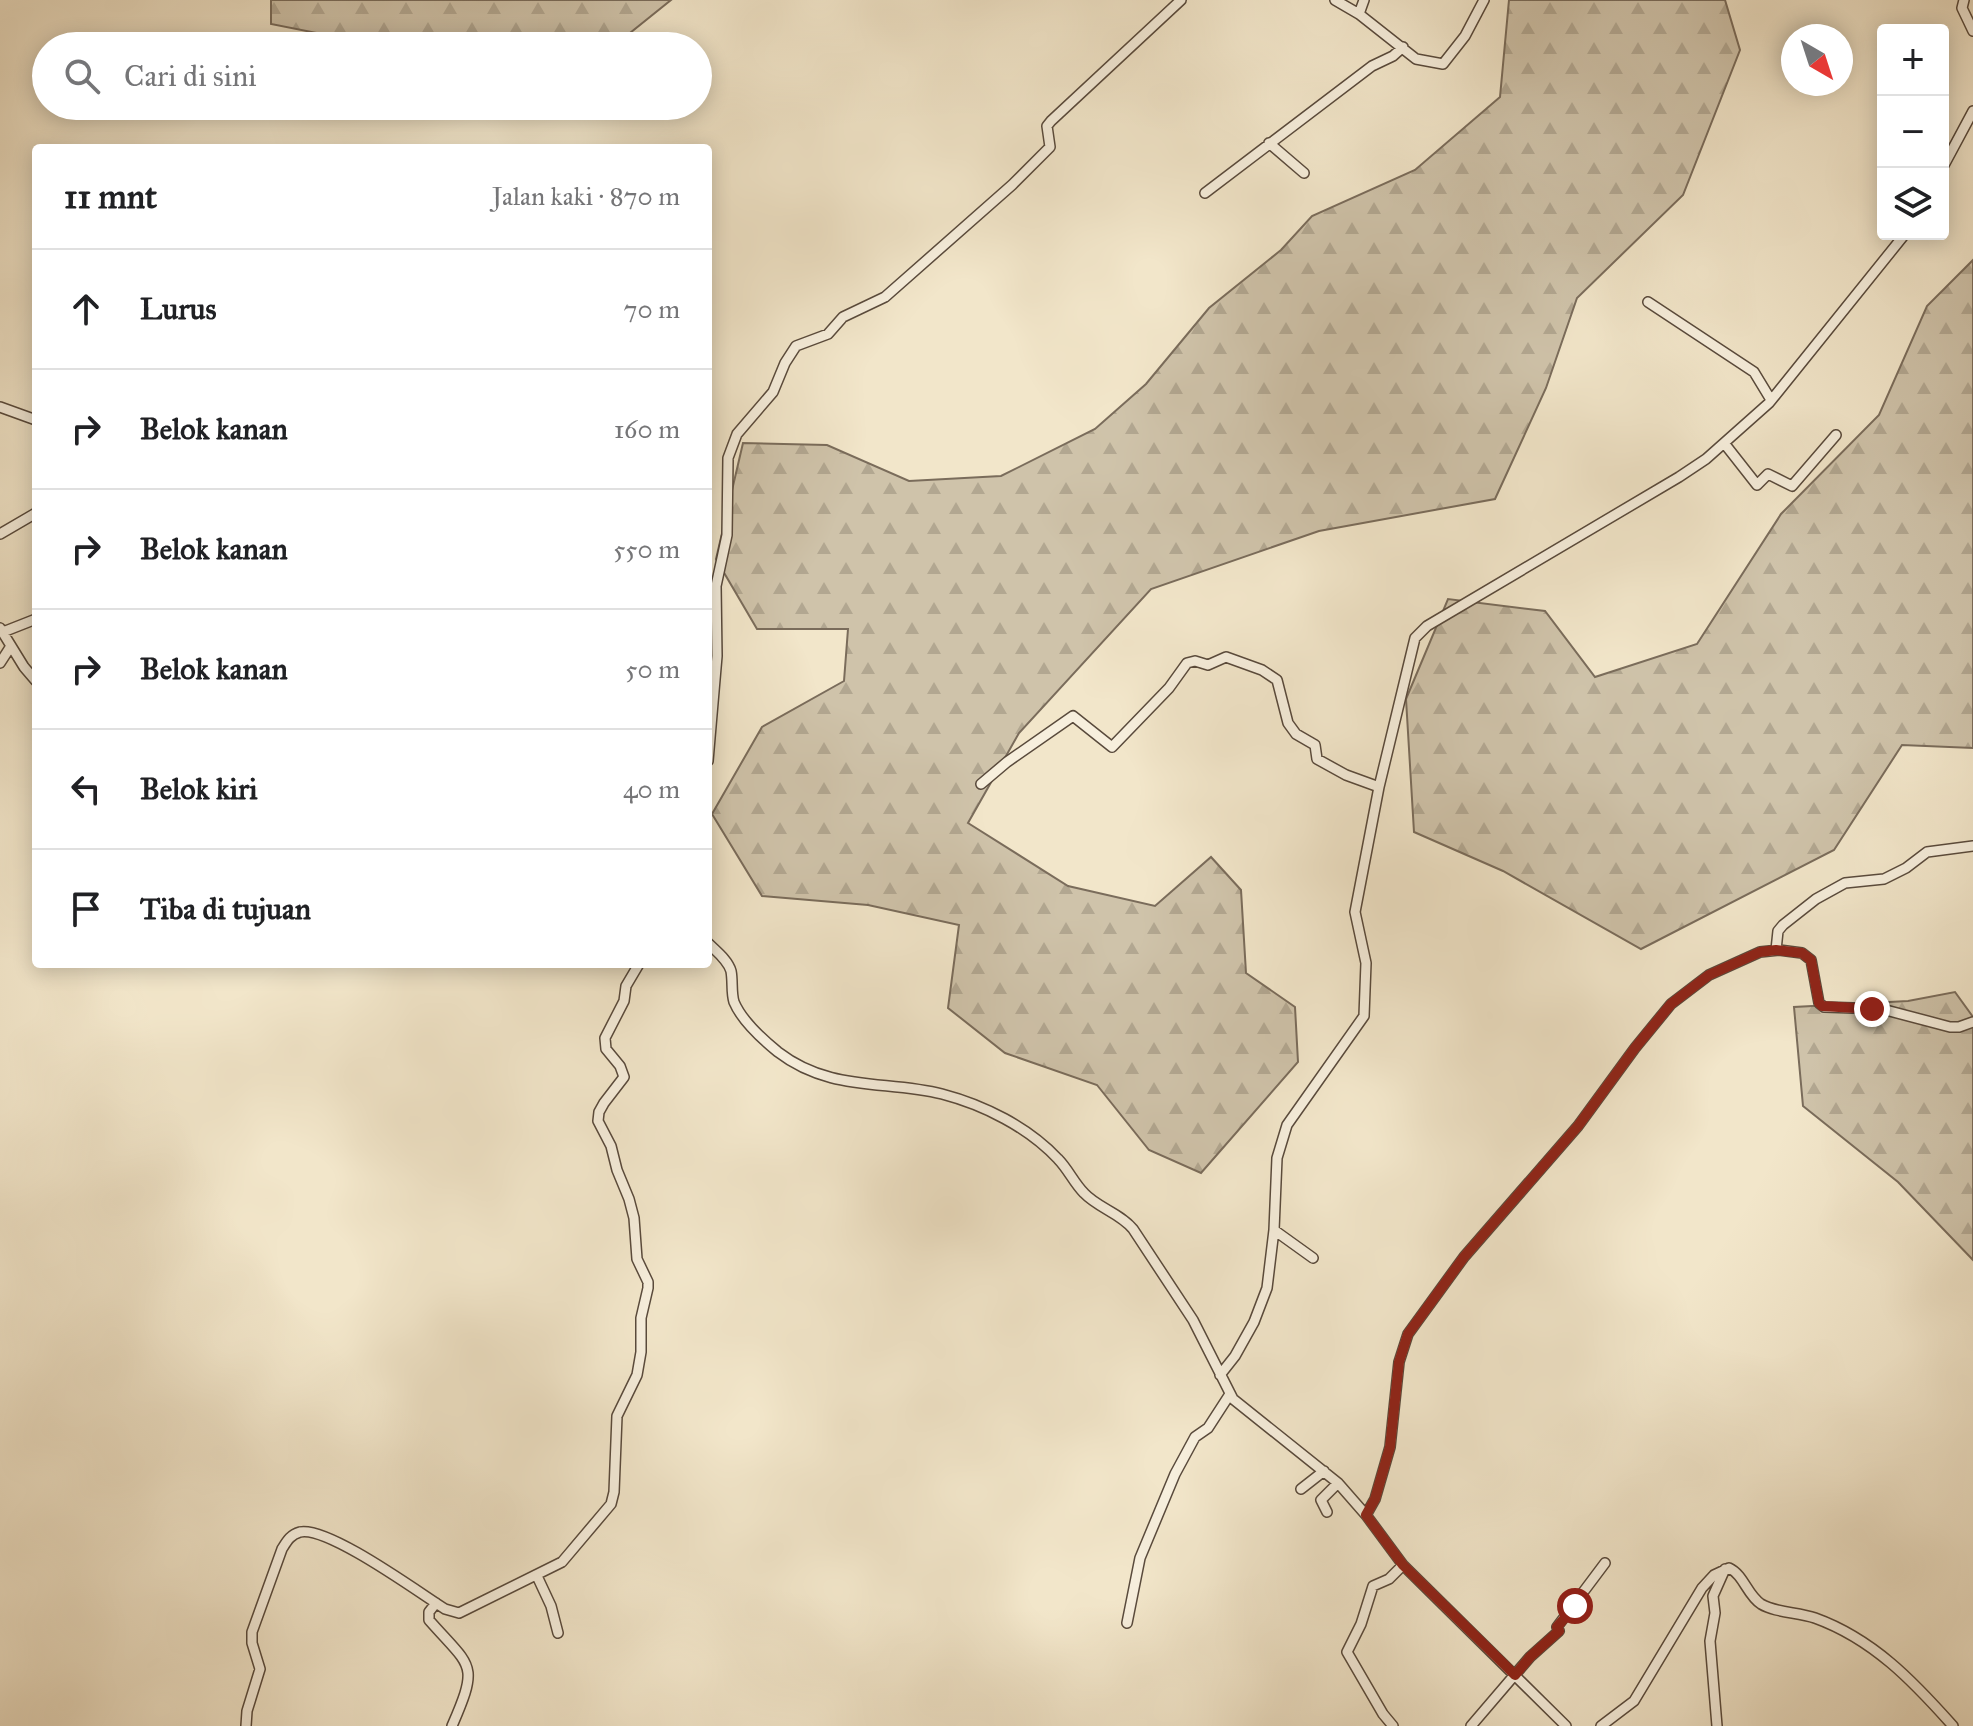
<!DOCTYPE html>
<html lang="id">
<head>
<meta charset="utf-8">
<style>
	:root { --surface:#fff; --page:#f6f6f6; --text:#202124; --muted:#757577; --line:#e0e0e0 }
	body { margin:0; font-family:"IM FELL Great Primer",serif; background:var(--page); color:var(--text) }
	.controls { position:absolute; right:24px; top:24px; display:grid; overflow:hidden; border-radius:8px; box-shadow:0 4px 20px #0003 }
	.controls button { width:72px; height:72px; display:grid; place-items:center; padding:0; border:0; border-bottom:2px solid var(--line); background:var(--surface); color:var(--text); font:40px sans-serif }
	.compass { position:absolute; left:1781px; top:24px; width:72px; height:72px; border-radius:50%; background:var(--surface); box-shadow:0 4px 20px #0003; rotate:141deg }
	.stop { position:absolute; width:24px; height:24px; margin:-18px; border:6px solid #8f2418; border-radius:50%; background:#fff }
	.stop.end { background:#8f2418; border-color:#fff; box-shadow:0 2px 8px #0008 }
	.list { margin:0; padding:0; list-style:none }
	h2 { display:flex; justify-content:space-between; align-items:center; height:104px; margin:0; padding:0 32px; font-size:34px }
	h2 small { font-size:26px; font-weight:400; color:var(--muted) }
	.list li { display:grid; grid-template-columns:52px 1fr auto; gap:24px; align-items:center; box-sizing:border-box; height:120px; padding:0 32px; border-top:2px solid var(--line) }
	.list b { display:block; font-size:30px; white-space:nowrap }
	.list em { font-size:26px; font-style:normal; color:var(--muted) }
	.icon { flex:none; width:44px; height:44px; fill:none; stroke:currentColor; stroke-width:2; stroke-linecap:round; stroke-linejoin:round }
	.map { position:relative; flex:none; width:1973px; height:1726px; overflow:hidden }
	.search { position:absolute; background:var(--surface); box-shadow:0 4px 20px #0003; left:32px; top:32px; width:680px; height:88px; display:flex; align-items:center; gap:20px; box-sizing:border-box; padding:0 28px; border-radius:44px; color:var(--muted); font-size:30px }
	.panel { position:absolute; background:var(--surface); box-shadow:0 4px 20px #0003; left:32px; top:144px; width:680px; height:824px; border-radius:8px }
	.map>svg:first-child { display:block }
	.forest { fill:url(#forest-firs); stroke:#7a6c5b; stroke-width:2 }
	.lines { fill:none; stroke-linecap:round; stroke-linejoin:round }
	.minor-casing { stroke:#594a3c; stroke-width:12 }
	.minor { stroke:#f7efdd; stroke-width:9 }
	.route { stroke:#8f2418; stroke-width:10 }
</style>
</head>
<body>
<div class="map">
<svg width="1973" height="1726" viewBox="0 0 1973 1726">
	<defs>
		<pattern id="forest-firs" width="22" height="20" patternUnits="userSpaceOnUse" patternTransform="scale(2)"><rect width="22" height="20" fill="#cfc3aa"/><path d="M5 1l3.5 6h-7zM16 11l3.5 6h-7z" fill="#b2a791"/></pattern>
	</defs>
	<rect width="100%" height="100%" fill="#f2e6ca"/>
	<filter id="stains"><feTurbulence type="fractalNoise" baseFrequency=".0025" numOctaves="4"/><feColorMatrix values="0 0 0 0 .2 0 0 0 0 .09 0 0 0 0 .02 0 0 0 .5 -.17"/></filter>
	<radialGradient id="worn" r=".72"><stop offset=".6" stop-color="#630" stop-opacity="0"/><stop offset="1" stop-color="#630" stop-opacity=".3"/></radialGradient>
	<path class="forest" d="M271 0H671L615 45 605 46H382L271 24Z
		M1509 0H1725L1740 50 1683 195 1577 298 1546 388 1495 499 1319 531 1151 589 1019 733 968 823 1068 886 1155 906 1211 857 1241 890 1246 973 1295 1007 1298 1062 1201 1173 1149 1150 1097 1085 1005 1053 948 1008 959 925 868 905 762 896 712 814 762 727 844 681 848 629H757L716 559 743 443 827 445 909 481 1001 476 1095 429 1146 384 1209 308 1281 250 1312 216 1415 170 1500 97Z
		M1973 260V748L1902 745 1834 850 1641 949 1503 871 1414 832 1406 699 1448 599 1545 611 1595 677 1697 644 1781 514 1879 415 1927 306Z
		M1955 992 1973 1017V1260L1898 1182 1803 1106 1794 1007 1908 1001Z"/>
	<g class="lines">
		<g class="minor-casing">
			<path id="minor" d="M1335 0 1359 14 1416 59 1443 64 1465 36 1484 0
				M1964 0 1962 8 1973 31
				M1359 14 1364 0
				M1269 143 1304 173
				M1943 167 1973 111
				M1205 193 1372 66 1393 56 1403 47
				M1648 302 1754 372 1771 400
				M0 407 36 420
				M1724 443 1757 485 1768 474 1792 486 1836 435
				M0 534 36 513
				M0 628 24 667 36 681
				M3 632 36 619
				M0 663 11 646
				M708 761 717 656 716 586 727 535 728 458 737 434 773 392 785 363 796 346 828 334 843 317 885 297 1012 185 1050 147 1047 126 1051 121 1181 0
				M981 784 1007 762 1073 716 1112 747 1169 688 1187 663 1195 661 1208 665 1226 657 1262 670 1277 680 1288 723 1296 734 1315 745 1317 759 1346 775 1379 787
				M708 943C716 951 728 960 731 971 733 981 731 992 734 1002 742 1021 762 1039 778 1052 830 1092 885 1080 942 1094 984 1105 1028 1127 1058 1159 1068 1169 1074 1183 1084 1193 1098 1208 1120 1213 1133 1229L1193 1320 1233 1399 1338 1483 1366 1515 1403 1565 1566 1726
				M1776 950 1778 931 1783 925 1816 899 1845 883 1884 879 1906 868 1927 852 1973 846
				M1274 1230 1313 1258
				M1220 1375 1235 1356 1254 1322 1267 1288 1274 1230 1277 1158 1287 1125 1364 1016 1366 963 1355 912 1379 787 1415 638 1427 626 1679 477 1706 459 1769 403 1905 234
				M1301 1489 1324 1471
				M1327 1512 1321 1500 1338 1483
				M1366 1515 1375 1499 1390 1447 1399 1362 1408 1334 1464 1257 1578 1126 1635 1048 1671 1004 1709 975 1760 952 1779 950 1802 953 1811 960 1819 1003 1824 1007 1882 1009 1950 1027H1959L1973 1022
				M537 1576 551 1606 558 1633
				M436 1603 429 1612V1620C471 1668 480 1662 452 1726
				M1127 1623 1140 1558 1175 1474 1195 1437 1208 1428 1230 1394
				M246 1726 247 1711 260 1669 252 1643V1632L282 1549C287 1541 290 1535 300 1532 328 1526 418 1592 445 1609L459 1613 562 1562 611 1504 614 1492 617 1416 637 1375 641 1352V1318L648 1288V1282L637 1259 634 1218 629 1199 617 1170 611 1146 598 1121 599 1112 604 1103 624 1077 620 1066 606 1049 605 1038 624 1001 626 986 639 964
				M1393 1726 1383 1714 1347 1652 1361 1624 1373 1586 1389 1579 1403 1565
				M1471 1726 1530 1657 1559 1631 1557 1627 1605 1563
				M1601 1726 1634 1701 1702 1588 1714 1575 1729 1568C1744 1575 1747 1595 1761 1604 1776 1613 1798 1612 1815 1618 1873 1639 1913 1681 1953 1726
				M1717 1726 1710 1641 1715 1613 1713 1596 1725 1569"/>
		</g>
		<use href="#minor" class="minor"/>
	</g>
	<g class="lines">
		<path class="route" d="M1575 1606 1557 1627 1559 1631 1530 1657 1515 1675 1403 1565 1366 1515 1375 1499 1390 1447 1399 1362 1408 1334 1464 1257 1578 1126 1635 1048 1671 1004 1709 975 1760 952 1776 950 1802 953 1811 960 1819 1003 1822 1006 1872 1009"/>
	</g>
	<rect width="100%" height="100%" filter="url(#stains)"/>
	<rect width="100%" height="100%" fill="url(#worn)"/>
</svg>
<div class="controls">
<button>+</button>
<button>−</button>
<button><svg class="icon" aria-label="layers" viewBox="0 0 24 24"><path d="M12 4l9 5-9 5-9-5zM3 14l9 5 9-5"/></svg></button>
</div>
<svg class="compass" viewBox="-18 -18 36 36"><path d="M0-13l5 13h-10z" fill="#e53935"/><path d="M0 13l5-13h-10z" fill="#757577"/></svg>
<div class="stop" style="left:1575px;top:1606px"></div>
<div class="stop end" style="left:1872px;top:1009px"></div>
<div class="search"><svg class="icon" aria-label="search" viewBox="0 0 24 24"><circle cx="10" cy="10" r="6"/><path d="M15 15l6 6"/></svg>Cari di sini</div>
<section class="panel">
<h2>11 mnt<small>Jalan kaki · 870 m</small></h2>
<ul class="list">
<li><svg class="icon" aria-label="ahead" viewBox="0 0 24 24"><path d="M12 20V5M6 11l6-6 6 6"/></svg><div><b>Lurus</b></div><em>70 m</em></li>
<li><svg class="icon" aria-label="right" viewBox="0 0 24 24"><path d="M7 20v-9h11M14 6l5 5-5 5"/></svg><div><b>Belok kanan</b></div><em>160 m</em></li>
<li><svg class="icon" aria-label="right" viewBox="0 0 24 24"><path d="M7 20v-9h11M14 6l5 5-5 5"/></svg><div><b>Belok kanan</b></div><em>550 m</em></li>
<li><svg class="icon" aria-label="right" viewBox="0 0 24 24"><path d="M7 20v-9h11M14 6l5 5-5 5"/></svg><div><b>Belok kanan</b></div><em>50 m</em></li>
<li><svg class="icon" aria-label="left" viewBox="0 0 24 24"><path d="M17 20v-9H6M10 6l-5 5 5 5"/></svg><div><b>Belok kiri</b></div><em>40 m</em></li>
<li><svg class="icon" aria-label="arrive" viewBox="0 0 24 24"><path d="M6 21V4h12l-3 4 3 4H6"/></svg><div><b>Tiba di tujuan</b></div></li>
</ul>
</section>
</div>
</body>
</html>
